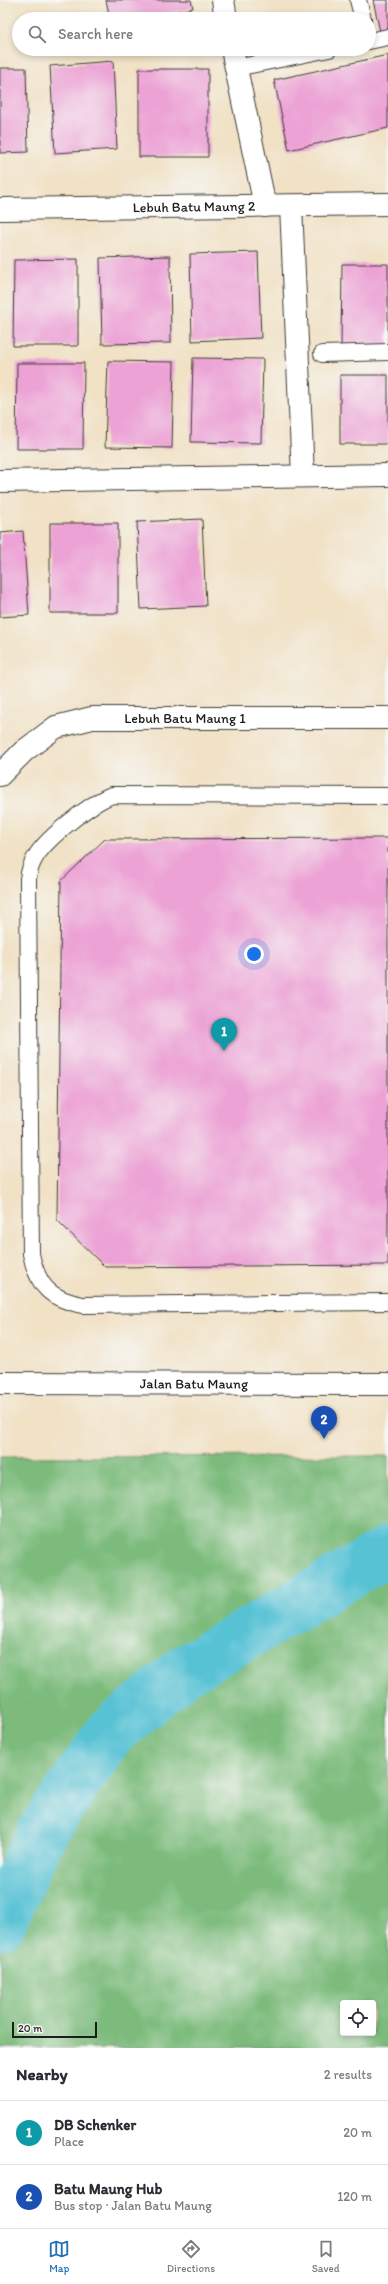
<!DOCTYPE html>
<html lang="en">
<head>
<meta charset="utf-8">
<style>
	:root { --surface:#fff; --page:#f2f2f3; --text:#2b2b33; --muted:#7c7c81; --line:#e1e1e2; --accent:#1f6fb2 }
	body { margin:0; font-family:Itim,sans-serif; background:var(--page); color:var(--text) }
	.controls { position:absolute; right:12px; bottom:12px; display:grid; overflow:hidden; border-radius:4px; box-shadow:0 2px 6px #0003 }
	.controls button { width:36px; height:36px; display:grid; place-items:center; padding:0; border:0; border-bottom:1px solid var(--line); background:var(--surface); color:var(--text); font:20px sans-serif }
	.scale { position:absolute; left:12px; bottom:10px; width:85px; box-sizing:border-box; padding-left:4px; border:2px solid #1c1c1c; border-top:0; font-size:11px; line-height:14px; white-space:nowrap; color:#1c1c1c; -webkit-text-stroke:3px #f6f6f2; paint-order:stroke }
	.you { position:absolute; left:254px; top:954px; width:14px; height:14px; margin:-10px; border:3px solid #fff; border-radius:50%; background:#1a73e8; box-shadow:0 0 0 6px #1a73e833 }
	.badge { display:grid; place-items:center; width:26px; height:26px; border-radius:50%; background:var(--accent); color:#fff; font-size:13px; font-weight:700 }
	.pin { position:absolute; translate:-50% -33px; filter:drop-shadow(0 1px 2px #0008) }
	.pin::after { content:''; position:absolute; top:21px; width:14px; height:12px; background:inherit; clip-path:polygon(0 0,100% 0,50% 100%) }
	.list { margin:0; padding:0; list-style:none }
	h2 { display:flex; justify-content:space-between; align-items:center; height:52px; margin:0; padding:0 16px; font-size:17px }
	h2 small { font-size:13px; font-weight:400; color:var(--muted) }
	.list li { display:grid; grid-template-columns:26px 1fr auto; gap:12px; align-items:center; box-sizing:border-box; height:64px; padding:0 16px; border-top:1px solid var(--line) }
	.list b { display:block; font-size:15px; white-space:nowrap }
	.list p { margin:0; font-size:13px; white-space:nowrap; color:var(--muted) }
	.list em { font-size:13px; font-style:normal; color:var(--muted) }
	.icon { flex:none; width:22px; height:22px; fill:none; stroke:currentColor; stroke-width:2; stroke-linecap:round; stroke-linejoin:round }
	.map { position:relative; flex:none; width:388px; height:2048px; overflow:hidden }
	.search { position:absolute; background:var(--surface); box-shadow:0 2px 6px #0003; left:12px; right:12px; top:12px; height:44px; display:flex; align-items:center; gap:10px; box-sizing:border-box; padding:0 14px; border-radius:22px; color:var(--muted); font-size:15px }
	.sheet { height:180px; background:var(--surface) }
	nav { display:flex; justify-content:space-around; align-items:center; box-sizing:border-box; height:56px; border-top:1px solid var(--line); background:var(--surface); font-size:11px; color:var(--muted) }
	nav a { display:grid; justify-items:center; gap:2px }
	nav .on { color:var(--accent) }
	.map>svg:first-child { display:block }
	.forest { fill:#7cbb7b; stroke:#4c6c4c; fill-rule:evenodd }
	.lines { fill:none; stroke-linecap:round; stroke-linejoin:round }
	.river { stroke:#59c2d5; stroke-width:51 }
	.building { fill:#eca2d5 }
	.lane-casing { stroke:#3c3a35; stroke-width:18 }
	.street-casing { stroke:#3c3a35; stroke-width:24 }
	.secondary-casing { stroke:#3c3a35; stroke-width:24 }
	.lane { stroke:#fff; stroke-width:16 }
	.street { stroke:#fff; stroke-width:22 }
	.secondary { stroke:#fff; stroke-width:22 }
	.labels { text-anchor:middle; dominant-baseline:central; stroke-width:4; stroke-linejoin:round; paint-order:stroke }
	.street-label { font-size:14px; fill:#1c1c1c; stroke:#f6f6f2 }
</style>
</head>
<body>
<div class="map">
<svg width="388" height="2048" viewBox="0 0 388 2048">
	<rect width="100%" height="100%" fill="#f6f6f2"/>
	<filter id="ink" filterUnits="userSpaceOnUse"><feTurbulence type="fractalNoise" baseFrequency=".025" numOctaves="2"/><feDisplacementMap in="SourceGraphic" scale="8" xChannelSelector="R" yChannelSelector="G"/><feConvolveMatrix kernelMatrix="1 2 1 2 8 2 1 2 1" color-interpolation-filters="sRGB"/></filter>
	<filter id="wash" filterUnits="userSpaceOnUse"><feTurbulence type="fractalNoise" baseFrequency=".012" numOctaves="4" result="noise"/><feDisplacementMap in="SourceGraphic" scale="16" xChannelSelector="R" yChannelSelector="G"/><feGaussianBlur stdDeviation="0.9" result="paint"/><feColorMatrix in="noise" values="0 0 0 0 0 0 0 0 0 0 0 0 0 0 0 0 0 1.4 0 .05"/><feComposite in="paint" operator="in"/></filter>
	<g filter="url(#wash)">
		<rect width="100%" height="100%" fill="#f1e1c5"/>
		<path class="forest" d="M388 1456V2048H0V1457ZM343 2003H373V2033H343Z"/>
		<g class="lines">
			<path class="river" d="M0 1924 42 1832 110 1733 184 1671 388 1551"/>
		</g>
		<g id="blocks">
			<path class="building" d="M106 0H191L193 8 140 19H110Z
				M373 0H388V34L381 36Z
				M388 55V128L289 150 274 80Z
				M113 61 117 149 55 153 50 66Z
				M0 68H26L28 152 0 153Z
				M139 69H208V157H139Z
				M258 252 261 338 192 341 190 254Z
				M170 256 171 343 102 344 100 258Z
				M78 259V346H13L14 260Z
				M342 264H388V347H341Z
				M193 358 263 359 261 443 191 442Z
				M108 361 174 362 172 448 105 447Z
				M17 363H84L83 449H16Z
				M340 375H388V444H340Z
				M202 519 206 606 141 609 137 522Z
				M50 523H118V613H50Z
				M23 531 29 615 0 617V533Z
				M388 838V1265L105 1267 57 1220 61 881 105 839Z"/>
		</g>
	</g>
	<g filter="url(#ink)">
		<use href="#blocks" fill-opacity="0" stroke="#3c3a35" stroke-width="1"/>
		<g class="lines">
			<g class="lane-casing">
				<path id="lane" d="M358 0 363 19
					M369 41 388 37
					M236 68 329 49
					M322 354 388 352
					M388 796 112 795C91 803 48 837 36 856 31 864 29 871 28 879L31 1254C38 1287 50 1299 83 1305L388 1302"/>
			</g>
			<g class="street-casing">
				<g id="street">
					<path d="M223 0 226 19"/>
					<path d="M232 49 265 206"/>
					<path d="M291 206 303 476"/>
					<path id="s1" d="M0 209 388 204"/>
					<path d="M0 481 388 475"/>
					<path id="s2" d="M0 775 24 751 56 727 92 718H388"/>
				</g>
			</g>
			<g class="secondary-casing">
				<g id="secondary">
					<path id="s3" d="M0 1383 388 1384"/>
				</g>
			</g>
			<use href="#lane" class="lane"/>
			<use href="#street" class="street"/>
			<use href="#secondary" class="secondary"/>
		</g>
	</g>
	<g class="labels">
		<g class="street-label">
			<text stroke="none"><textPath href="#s1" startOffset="194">Lebuh Batu Maung 2</textPath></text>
			<text stroke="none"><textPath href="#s2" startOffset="204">Lebuh Batu Maung 1</textPath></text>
			<text stroke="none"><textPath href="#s3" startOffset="194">Jalan Batu Maung</textPath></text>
		</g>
	</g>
</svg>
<div class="controls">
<button><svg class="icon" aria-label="locate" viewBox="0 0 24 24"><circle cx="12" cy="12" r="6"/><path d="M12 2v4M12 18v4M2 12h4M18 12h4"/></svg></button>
</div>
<div class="scale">20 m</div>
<div class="you"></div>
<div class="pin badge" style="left:224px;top:1051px;background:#0f9aa8">1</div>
<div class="pin badge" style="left:324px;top:1439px;background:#1a4fb4">2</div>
<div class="search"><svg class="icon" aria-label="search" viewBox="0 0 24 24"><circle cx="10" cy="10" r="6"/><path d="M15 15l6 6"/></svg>Search here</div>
</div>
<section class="sheet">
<h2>Nearby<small>2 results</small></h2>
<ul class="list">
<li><span class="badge" style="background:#0f9aa8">1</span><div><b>DB Schenker</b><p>Place</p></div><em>20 m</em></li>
<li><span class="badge" style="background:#1a4fb4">2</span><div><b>Batu Maung Hub</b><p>Bus stop · Jalan Batu Maung</p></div><em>120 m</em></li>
</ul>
</section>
<nav>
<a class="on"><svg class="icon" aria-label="map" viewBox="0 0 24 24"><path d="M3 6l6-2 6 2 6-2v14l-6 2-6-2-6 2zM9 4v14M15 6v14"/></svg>Map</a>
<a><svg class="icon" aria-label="directions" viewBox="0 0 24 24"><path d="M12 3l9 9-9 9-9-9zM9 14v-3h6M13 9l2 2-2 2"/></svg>Directions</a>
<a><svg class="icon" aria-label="saved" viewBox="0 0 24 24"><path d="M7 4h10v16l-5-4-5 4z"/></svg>Saved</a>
</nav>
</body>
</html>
